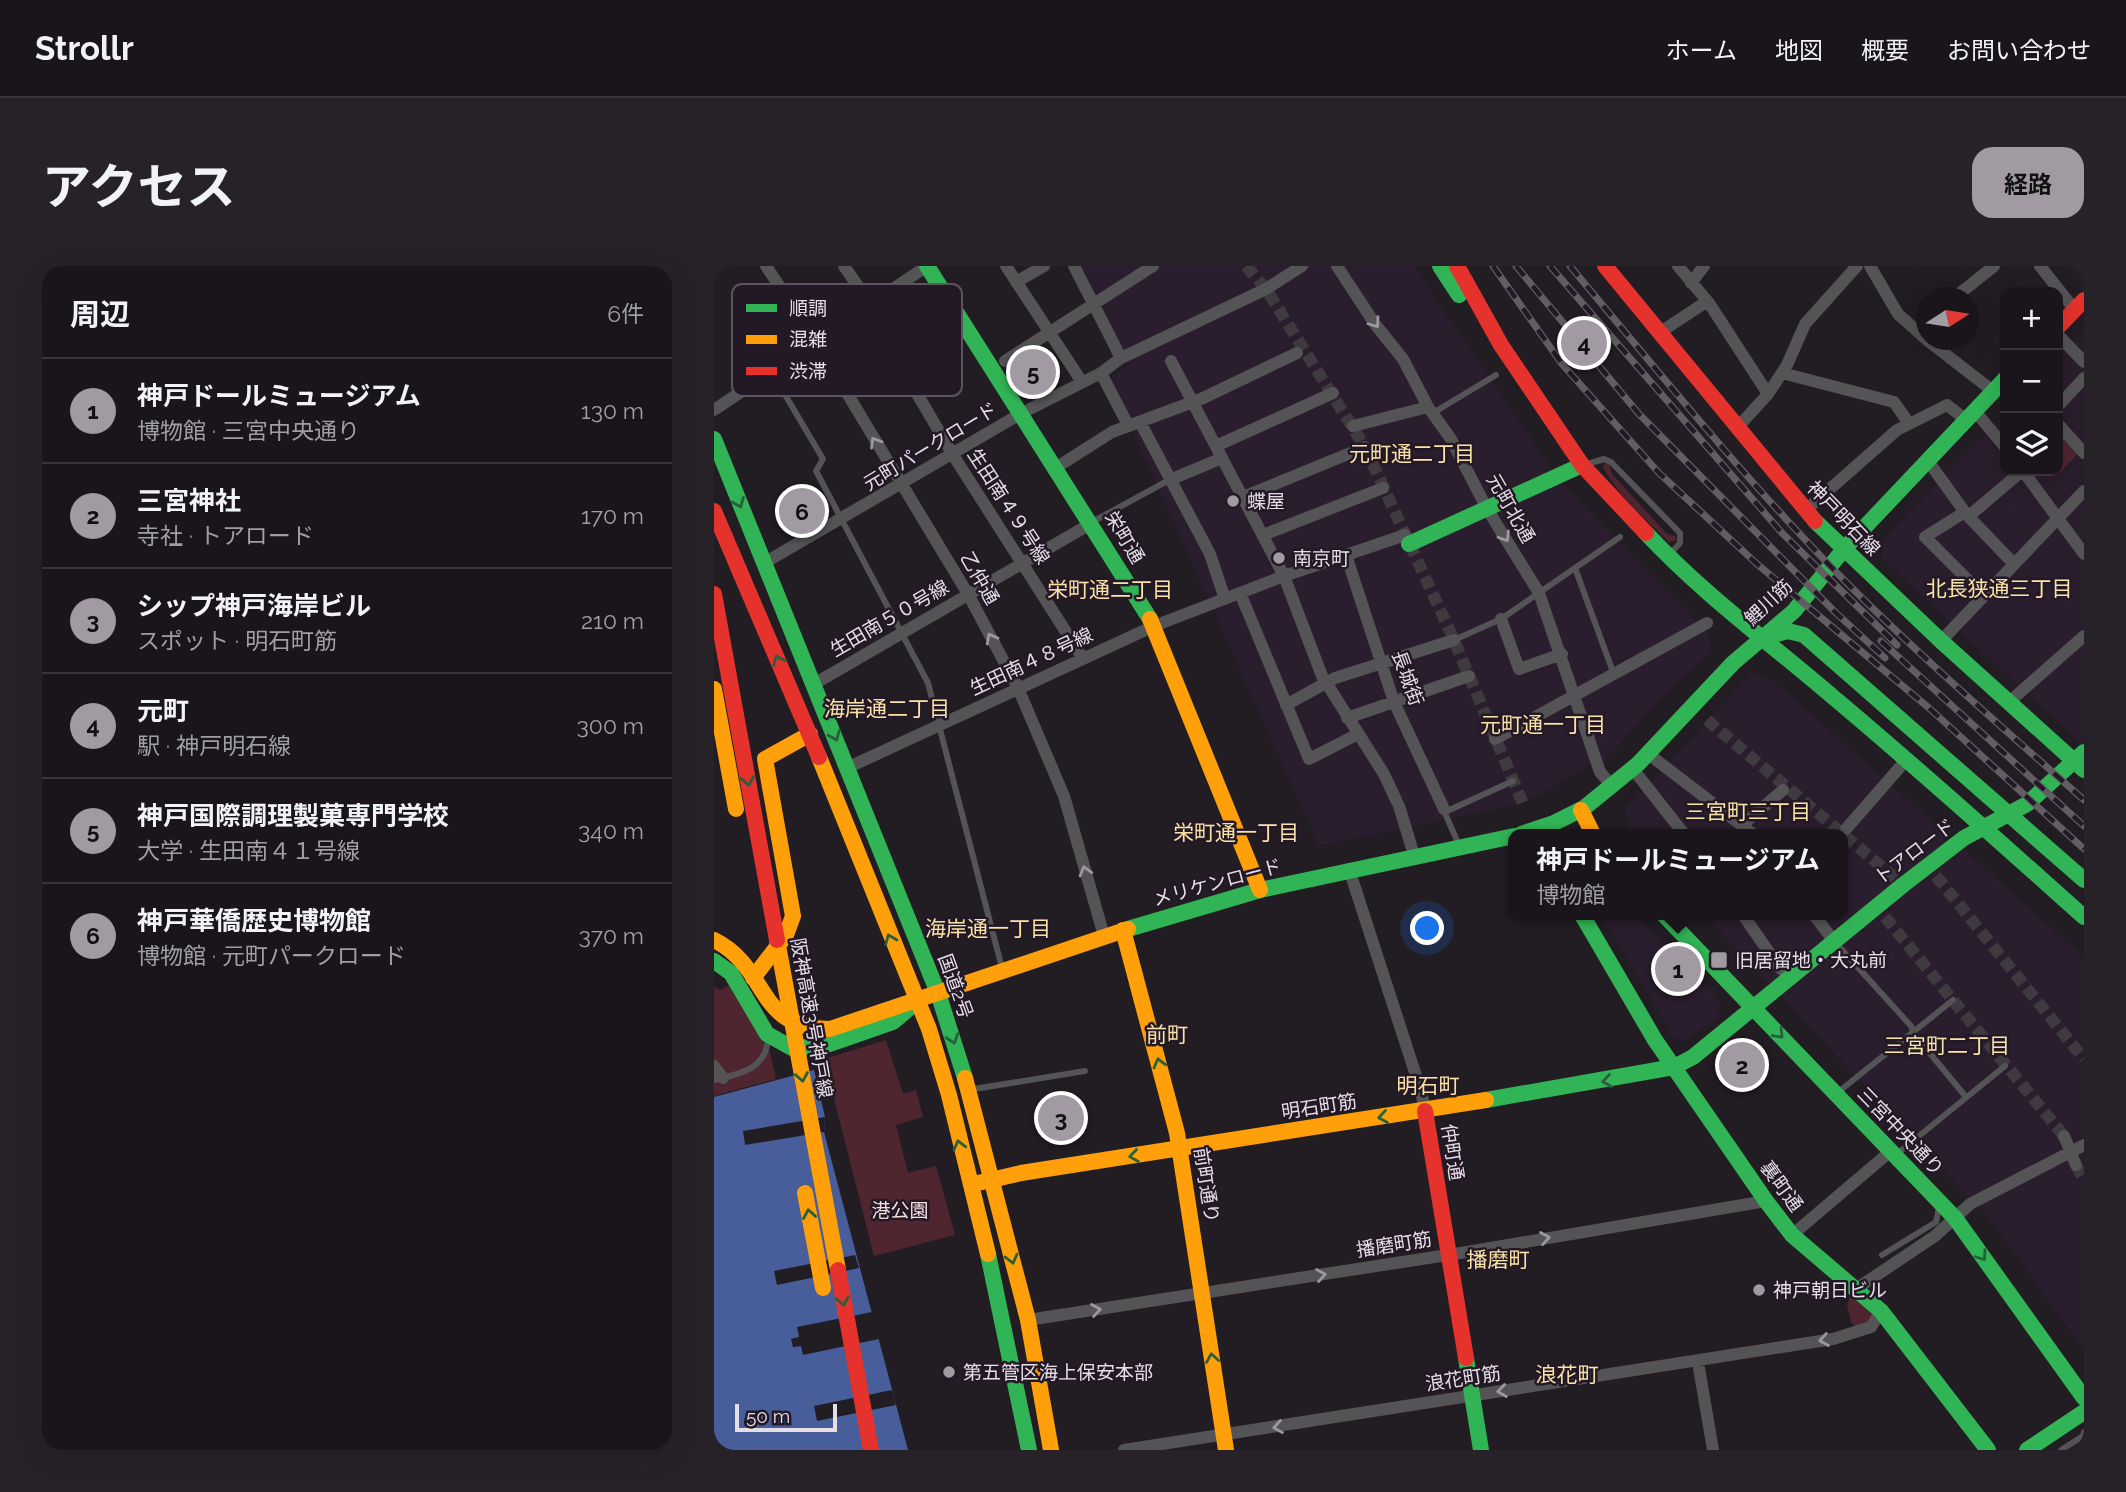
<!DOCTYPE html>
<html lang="ja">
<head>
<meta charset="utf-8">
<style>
	:root { --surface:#1a151a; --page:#272227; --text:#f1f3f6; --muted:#9f9fa2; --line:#383439; --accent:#a19aa2 }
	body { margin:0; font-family:Raleway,"Noto Sans JP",sans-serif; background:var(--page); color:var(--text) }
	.controls { position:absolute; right:21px; top:21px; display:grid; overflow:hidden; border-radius:14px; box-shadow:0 7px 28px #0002 }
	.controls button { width:63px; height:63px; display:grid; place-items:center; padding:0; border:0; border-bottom:2px solid var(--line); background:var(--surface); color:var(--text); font:35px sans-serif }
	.compass { position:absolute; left:1202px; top:21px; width:63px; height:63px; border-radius:50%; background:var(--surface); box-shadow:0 7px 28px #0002; rotate:78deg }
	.scale { position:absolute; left:21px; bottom:18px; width:102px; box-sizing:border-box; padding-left:7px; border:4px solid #e5dee7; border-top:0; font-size:19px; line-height:24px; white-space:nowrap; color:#e5dee7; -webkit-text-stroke:5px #231926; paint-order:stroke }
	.you { position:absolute; left:714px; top:663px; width:24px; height:24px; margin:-18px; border:5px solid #fff; border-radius:50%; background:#1a73e8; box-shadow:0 0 0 10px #1a73e833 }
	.badge { display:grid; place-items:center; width:46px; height:46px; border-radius:50%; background:var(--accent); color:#111; font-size:23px; font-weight:700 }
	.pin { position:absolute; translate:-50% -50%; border:4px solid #fff; box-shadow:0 2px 7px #0006 }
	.popup { position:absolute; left:794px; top:563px; width:340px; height:91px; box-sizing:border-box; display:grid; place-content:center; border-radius:14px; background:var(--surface); filter:drop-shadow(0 2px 5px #0005); font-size:23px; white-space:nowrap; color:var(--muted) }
	.popup b { font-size:26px; color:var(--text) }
	.popup::after { content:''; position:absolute; left:50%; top:100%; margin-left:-14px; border:14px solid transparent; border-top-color:var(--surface) }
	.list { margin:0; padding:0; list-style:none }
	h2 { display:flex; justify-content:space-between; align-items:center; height:91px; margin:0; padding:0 28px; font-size:30px }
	h2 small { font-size:23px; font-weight:400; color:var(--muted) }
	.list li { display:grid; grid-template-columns:46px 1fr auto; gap:21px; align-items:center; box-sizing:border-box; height:105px; padding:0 28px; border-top:2px solid var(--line) }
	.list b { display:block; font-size:26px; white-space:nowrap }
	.list p { margin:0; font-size:23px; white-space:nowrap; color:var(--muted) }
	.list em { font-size:23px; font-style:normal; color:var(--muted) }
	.icon { flex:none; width:38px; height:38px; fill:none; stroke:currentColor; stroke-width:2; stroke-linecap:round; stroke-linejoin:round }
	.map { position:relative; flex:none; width:1370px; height:1184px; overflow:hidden; border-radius:21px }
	header { display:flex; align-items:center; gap:42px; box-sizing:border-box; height:98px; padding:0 35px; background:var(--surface); border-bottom:2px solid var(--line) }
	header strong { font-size:33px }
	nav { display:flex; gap:38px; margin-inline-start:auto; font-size:24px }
	.intro { display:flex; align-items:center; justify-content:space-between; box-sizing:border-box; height:168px; padding:0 42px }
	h1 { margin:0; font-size:49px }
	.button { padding:18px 32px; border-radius:21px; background:var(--accent); color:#111; font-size:24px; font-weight:700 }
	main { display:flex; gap:42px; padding:0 42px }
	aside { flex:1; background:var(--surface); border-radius:21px; box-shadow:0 7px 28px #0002 }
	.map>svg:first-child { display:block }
	.built { fill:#2a1d2d }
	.green { fill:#4f262f }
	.water { fill:#475e9a }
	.pier { fill:#221c23 }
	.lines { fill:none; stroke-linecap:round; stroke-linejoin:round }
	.street-tunnel { stroke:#3f3940; stroke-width:12; stroke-dasharray:12 6; stroke-linecap:butt }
	.lane { stroke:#545356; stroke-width:6 }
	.street { stroke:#545356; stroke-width:12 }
	.fast { stroke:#30b455; stroke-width:16 }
	.slow { stroke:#ff9f0a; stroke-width:16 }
	.jam { stroke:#e5322d; stroke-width:16 }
	.rail-casing { stroke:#615d62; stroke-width:7 }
	.rail { stroke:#231926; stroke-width:4.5; stroke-dasharray:13; stroke-linecap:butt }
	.slow-bridge { stroke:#ff9f0a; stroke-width:16 }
	.jam-bridge { stroke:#e5322d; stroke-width:16 }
	.oneway { stroke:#9c989e }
	.oneway2 { stroke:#295f3b }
	.poi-dot { fill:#a19aa2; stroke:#231926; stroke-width:2.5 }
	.labels { text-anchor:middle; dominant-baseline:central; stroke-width:5; stroke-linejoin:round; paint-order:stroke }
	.street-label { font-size:19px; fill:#e5dee7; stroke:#231926 }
	.poi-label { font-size:19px; fill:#e5dee7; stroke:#231926; text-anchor:start }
	.park-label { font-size:19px; fill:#f5dddf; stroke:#231926 }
	.neighbourhood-label { font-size:21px; fill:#fae1a6; stroke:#231926 }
	.key { fill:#231926; stroke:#5d5460; stroke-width:2 }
	.key-label { font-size:19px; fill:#e5dee7 }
</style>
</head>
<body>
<header>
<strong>Strollr</strong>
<nav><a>ホーム</a><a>地図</a><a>概要</a><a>お問い合わせ</a></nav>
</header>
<div class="intro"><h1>アクセス</h1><a class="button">経路</a></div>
<main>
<aside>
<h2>周辺<small>6件</small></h2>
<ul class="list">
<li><span class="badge">1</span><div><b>神戸ドールミュージアム</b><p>博物館 · 三宮中央通り</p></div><em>130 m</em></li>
<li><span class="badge">2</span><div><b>三宮神社</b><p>寺社 · トアロード</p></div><em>170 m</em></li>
<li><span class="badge">3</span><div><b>シップ神戸海岸ビル</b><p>スポット · 明石町筋</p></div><em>210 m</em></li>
<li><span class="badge">4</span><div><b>元町</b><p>駅 · 神戸明石線</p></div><em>300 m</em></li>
<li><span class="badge">5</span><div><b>神戸国際調理製菓専門学校</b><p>大学 · 生田南４１号線</p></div><em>340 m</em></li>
<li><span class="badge">6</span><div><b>神戸華僑歴史博物館</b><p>博物館 · 元町パークロード</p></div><em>370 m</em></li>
</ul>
</aside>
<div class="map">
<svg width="1370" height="1184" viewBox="0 0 1370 1184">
	<rect width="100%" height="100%" fill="#221c23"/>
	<path class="built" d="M366 0H702L723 35 850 220 995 367 996 386 944 435 890 495 875 500 825 529 791 541 605 580 395 112 417 98Z
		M1370 66V480L1167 292 1169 273 1291 147V205H1344V93Z
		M1039 406 1060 415 1370 691V1084L1278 956 991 649H1128V568L914 566 912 542Z
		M887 649H923L1007 738 1004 751 972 774 960 771Z"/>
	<path class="green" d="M1344 167 1364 188 1343 209 1340 205H1344Z
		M891 197 895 198 898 208 953 268 962 270V274L955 276C932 254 904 229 889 201Z
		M15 719 56 786 62 813 0 830V721L6 724Z
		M172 774 189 828 202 824 209 851 182 859 194 907 222 900 241 969 160 990 110 793Z
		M1137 1030 1158 1048V1051L1144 1063 1137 1056 1133 1038Z"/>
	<path class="water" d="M100 804 111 851 110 866 194 1184H0V831Z"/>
	<path class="pier" d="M111 851 110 866 31 879 29 865Z
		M141 989 145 1002 63 1019 60 1005Z
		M158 1046 165 1073 89 1089 87 1080 79 1081 77 1073 85 1071 83 1061Z
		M178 1124 182 1139 103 1155 100 1140Z"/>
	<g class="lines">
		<path class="street-tunnel" d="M532 0 552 23 651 181 740 374 810 540
			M993 454 1181 612
			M1222 610 1370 793
			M1171 651 1350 870
			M1362 899 1370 914"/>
		<path class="lane" d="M57 105 109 193 102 205 214 417 288 702
			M719 147 782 109
			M873 198 890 193 897 196 966 267V277L957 287
			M380 255 457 213
			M861 302 899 406
			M740 374 787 353 906 271
			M730 545 745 579
			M731 546 799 515
			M1121 676 1197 760 1200 768 1252 831
			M0 814C25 808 51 804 54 774
			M260 823 371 805
			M1123 827 1239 734
			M1184 887 1291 800
			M1168 989 1222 956 1225 941
			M1347 1184 1369 1170 1370 1166"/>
		<path class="street" d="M52 0 101 74 254 328 304 422 350 530 390 670
			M130 0 150 29 151 39 239 189 368 391
			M292 0 368 116
			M360 0 407 92
			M623 0 661 58 689 93 714 141 737 173 772 241 825 327 886 506 899 521
			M964 0 995 37 1054 128
			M1156 0 1184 48 1212 73
			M1326 0 1361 44
			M302 16 330 0
			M977 17 990 0
			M1240 32 1280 0
			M945 67 992 36
			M1344 69 1370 96
			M1213 74 1279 125
			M291 95 439 0
			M457 95 570 310 608 410 670 508 683 536
			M387 107 414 159
			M1068 107 1180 136 1194 156
			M1344 140 1370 112
			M0 144 213 0
			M1260 144 1291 181
			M426 156 496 288 511 333
			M1344 158 1370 187
			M639 160 714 141
			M1023 162 1054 128 1073 99 1091 58 1143 0
			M502 180 619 127
			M1214 195 1253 249 1300 298
			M343 201 398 166 487 133 583 87
			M1309 205 1370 288
			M458 213 508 192
			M529 231 651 181
			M1092 244 1183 164 1233 139 1251 153
			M1251 246 1211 271 1270 330
			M1255 250 1308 205
			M549 269 669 222
			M632 289 680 436 730 543
			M50 297 308 147 387 107 407 92 552 23 588 0
			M526 327 595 493 644 468
			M787 353 805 403 848 388
			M1227 375 1370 225
			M100 418 378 257
			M1294 437 1370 370
			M572 439 621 412 740 374
			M633 452 755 410
			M781 473 993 357
			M933 487 1039 568
			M135 501 440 360 570 310 691 269
			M919 503 970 568
			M685 540 700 589
			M1132 563 1193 493
			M1025 568 1033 555 1069 524
			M635 603 707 825 711 845
			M1029 649 1066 702 1076 710
			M1100 649 1120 675
			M0 800 9 812
			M1350 870 1362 899
			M1078 969 1178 884
			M1142 1023 1221 970 1256 938 1370 879
			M314 1054 753 986 1052 935
			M984 1096 999 1184
			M410 1184 1119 1073 1157 1061 1167 1045"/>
		<path class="fast" d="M213 0 436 353
			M726 0 745 29
			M0 173 224 727 251 812
			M1101 255 1227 375 1370 504
			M932 267C989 328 1056 377 1119 431 1204 502 1287 577 1370 651
			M695 278 868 199
			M1045 373 1074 365 1090 369 1370 614
			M807 568 840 557 870 542 924 498 1019 397 1080 345 1130 283 1291 113
			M868 649 941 774 1052 935 1078 969 1167 1045 1274 1184
			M950 649 1241 952 1370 1132
			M414 663 546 624 800 570
			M0 695 17 707 53 768 78 782 110 780 179 756 199 739
			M772 834 960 801 979 791 1189 619 1250 572 1313 538 1370 486
			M274 988 315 1184
			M752 1092 767 1184
			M1313 1184 1370 1146"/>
		<path class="slow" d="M436 353 546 624
			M105 491 215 763 235 829 274 988
			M867 544 879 568
			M409 664 463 867 512 1184
			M0 674C57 703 40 762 116 763L414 663
			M39 712 72 669 79 650 51 493 96 468
			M251 812 314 1054 337 1184
			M264 917 307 907 772 834"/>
		<path class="jam" d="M743 0 787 79 868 199 932 267
			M891 0 1101 255
			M1344 61 1370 34
			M0 245 105 491
			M711 845 752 1092"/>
		<g class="rail-casing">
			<path id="rail" d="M779 0 848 98 945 207 1043 298 1215 442 1370 583
				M802 0 925 148 1121 346 1171 392
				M836 0 1068 267 1183 379
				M856 0C943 104 1029 211 1124 308 1202 387 1287 460 1370 534
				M1167 375 1370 560"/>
		</g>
		<use href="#rail" class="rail"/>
		<path class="slow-bridge" d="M0 423 22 543
			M63 674 124 1004
			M91 927 109 1022"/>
		<path class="jam-bridge" d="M0 328 63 674
			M124 1004 157 1184"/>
	</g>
	<defs><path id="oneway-chevron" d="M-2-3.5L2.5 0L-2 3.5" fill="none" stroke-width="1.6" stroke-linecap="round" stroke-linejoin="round" transform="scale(1.75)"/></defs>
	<g class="oneway">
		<use href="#oneway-chevron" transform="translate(661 57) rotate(54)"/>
		<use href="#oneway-chevron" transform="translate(161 176) rotate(-121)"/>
		<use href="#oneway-chevron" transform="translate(791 271) rotate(58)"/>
		<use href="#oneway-chevron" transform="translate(277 372) rotate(-118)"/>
		<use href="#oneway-chevron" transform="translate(371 605) rotate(-106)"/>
		<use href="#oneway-chevron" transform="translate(831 972) rotate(-10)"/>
		<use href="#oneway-chevron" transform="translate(607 1009) rotate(-9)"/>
		<use href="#oneway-chevron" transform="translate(382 1044) rotate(-9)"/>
		<use href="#oneway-chevron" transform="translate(1110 1074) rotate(170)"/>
		<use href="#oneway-chevron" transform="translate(788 1125) rotate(172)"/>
		<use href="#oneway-chevron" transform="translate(564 1161) rotate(171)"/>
	</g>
	<g class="oneway2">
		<use href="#oneway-chevron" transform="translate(25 237) rotate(68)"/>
		<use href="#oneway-chevron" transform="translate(64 394) rotate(-113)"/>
		<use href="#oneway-chevron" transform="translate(121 470) rotate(67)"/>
		<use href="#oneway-chevron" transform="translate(34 515) rotate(80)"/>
		<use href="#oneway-chevron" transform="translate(176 673) rotate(-112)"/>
		<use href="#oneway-chevron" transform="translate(1065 768) rotate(47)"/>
		<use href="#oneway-chevron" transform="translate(239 773) rotate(72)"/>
		<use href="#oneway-chevron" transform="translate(445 797) rotate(-105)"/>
		<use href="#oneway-chevron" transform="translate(88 811) rotate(80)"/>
		<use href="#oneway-chevron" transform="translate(893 815) rotate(171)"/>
		<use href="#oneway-chevron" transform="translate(669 851) rotate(171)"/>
		<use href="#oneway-chevron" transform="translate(245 879) rotate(-105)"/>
		<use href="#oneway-chevron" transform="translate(420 890) rotate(172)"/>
		<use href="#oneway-chevron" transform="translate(95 948) rotate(-100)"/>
		<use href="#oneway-chevron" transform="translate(1268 990) rotate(54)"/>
		<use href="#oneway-chevron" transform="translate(298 993) rotate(76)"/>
		<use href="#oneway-chevron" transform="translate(129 1035) rotate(79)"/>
		<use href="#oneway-chevron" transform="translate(498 1092) rotate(-99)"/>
	</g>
	<g class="poi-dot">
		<circle cx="519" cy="235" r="7"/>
		<circle cx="565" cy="292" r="7"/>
		<rect x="996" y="685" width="18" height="18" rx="3.5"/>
		<circle cx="1045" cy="1024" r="7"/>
		<circle cx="235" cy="1106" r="7"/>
	</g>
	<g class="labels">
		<g class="street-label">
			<text transform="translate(216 180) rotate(-31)">元町パークロード</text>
			<text transform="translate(295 240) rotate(57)">生田南４９号線</text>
			<text transform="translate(797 242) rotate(60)">元町北通</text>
			<text transform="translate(1130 252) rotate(46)">神戸明石線</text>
			<text transform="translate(411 271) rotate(59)">栄町通</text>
			<text transform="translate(266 312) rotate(60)">乙仲通</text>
			<text transform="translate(1054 336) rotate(-43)">鯉川筋</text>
			<text transform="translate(175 352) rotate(-30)">生田南５０号線</text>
			<text transform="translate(317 395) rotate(-25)">生田南４８号線</text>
			<text transform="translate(694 412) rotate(70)">長城街</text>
			<text transform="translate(1200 585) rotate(-37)">トアロード</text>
			<text transform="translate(503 616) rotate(-15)">メリケンロード</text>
			<text transform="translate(242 720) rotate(70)">国道2号</text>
			<text transform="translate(98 752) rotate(80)">阪神高速3号神戸線</text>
			<text transform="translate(605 840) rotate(-9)">明石町筋</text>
			<text transform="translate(1187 865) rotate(46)">三宮中央通り</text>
			<text transform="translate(739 886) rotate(81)">仲町通</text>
			<text transform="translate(493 919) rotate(81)">前町通り</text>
			<text transform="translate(1068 920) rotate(54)">裏町通</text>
			<text transform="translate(680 978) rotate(-9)">播磨町筋</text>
			<text transform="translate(749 1112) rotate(-9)">浪花町筋</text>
		</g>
		<g class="poi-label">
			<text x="533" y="235">蝶屋</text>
			<text x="579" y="292">南京町</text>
			<text x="1021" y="694">旧居留地・大丸前</text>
			<text x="1059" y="1024">神戸朝日ビル</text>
			<text x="249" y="1106">第五管区海上保安本部</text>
		</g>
		<g class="park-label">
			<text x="186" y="944">港公園</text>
		</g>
		<g class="neighbourhood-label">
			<text x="698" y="187">元町通二丁目</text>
			<text x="1285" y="322">北長狭通三丁目</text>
			<text x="396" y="323">栄町通二丁目</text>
			<text x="173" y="442">海岸通二丁目</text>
			<text x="829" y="458">元町通一丁目</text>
			<text x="1034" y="545">三宮町三丁目</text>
			<text x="522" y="566">栄町通一丁目</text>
			<text x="274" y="662">海岸通一丁目</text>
			<text x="453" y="768">前町</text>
			<text x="1233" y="779">三宮町二丁目</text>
			<text x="714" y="819">明石町</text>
			<text x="784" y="993">播磨町</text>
			<text x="853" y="1108">浪花町</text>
		</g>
	</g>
	<rect x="18" y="18" width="230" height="112" rx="10" class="key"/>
	<rect x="32" y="38" width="31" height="8" fill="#30b455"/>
	<rect x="32" y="69" width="31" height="9" fill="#ff9f0a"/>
	<rect x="32" y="101" width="31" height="8" fill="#e5322d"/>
	<g class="key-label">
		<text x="75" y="49">順調</text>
		<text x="75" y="80">混雑</text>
		<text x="75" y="112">渋滞</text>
	</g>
</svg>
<div class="controls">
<button>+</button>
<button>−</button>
<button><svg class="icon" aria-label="layers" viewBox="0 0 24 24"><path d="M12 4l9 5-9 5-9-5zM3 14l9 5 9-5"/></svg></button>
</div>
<svg class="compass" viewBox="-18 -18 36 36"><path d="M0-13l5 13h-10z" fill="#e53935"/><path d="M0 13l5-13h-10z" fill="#9f9fa2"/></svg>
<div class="scale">50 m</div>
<div class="you"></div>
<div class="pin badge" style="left:964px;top:703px">1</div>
<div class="popup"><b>神戸ドールミュージアム</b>博物館</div>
<div class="pin badge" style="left:1028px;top:799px">2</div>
<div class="pin badge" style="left:347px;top:852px">3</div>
<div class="pin badge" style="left:870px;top:77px">4</div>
<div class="pin badge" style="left:319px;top:106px">5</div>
<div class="pin badge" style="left:88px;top:245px">6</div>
</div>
</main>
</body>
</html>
